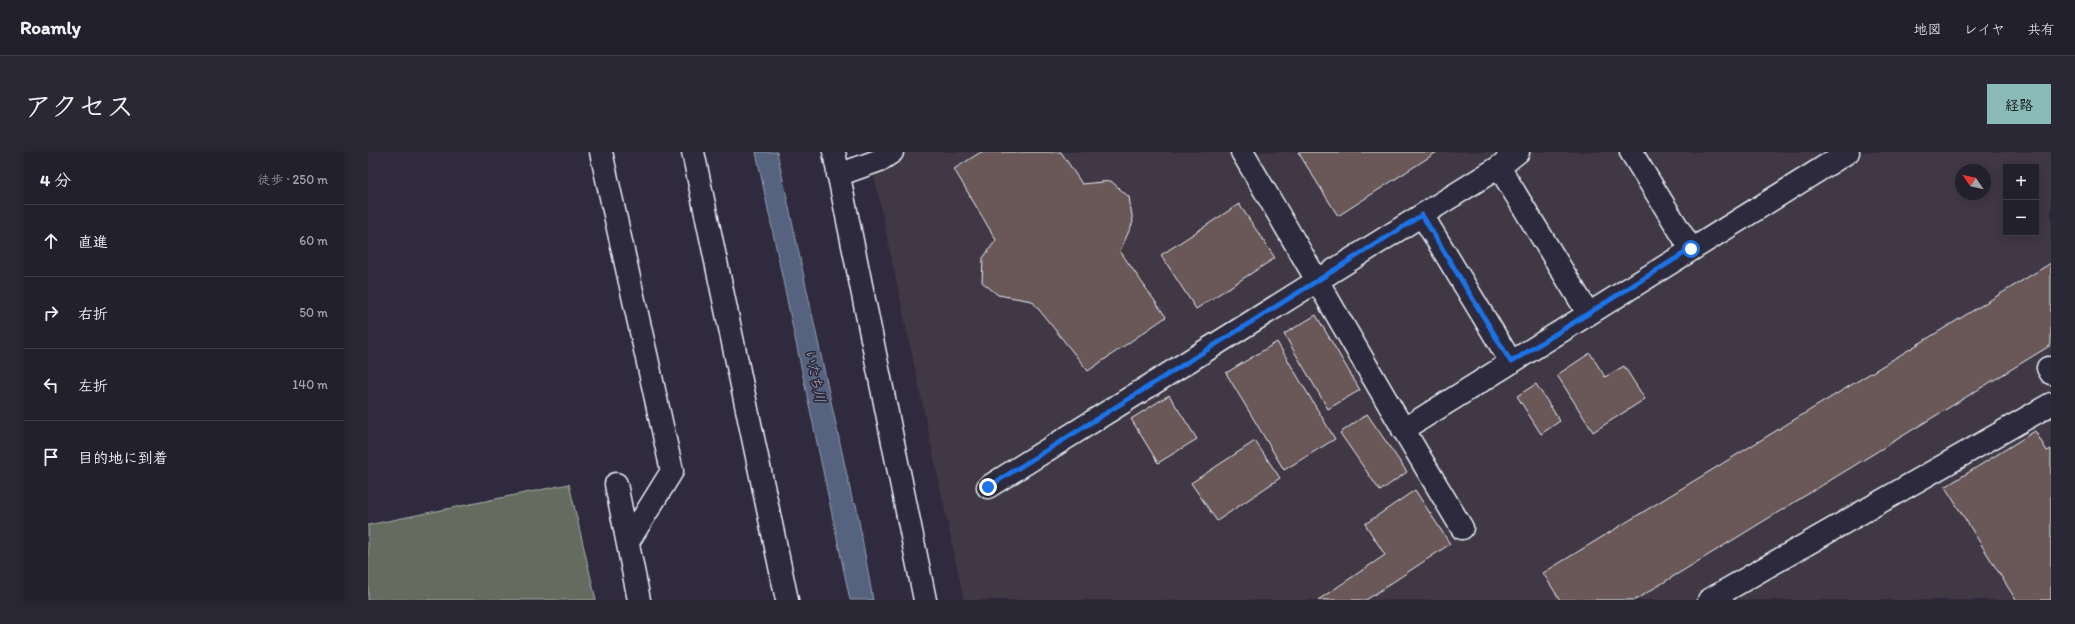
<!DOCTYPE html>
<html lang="ja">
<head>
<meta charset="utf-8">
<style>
	:root { --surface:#23202e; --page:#2b2836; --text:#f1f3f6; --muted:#a3a3aa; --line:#403e4a; --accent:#8bbbb9 }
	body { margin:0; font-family:Itim,"Klee One",sans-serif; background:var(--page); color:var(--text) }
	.controls { position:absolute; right:12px; top:12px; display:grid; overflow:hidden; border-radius:0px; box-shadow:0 2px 10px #0003 }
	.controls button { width:36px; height:36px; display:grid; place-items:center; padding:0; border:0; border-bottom:1px solid var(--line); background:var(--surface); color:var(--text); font:20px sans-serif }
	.compass { position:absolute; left:1587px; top:12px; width:36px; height:36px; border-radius:50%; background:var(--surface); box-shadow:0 2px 10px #0003; rotate:304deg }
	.stop { position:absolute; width:12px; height:12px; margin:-9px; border:3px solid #1a73e8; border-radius:50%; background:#fff }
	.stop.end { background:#1a73e8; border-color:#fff; box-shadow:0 1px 4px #0008 }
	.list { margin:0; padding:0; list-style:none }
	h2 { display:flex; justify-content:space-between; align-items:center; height:52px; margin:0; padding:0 16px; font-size:17px }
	h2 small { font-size:13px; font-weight:400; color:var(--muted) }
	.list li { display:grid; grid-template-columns:26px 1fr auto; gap:12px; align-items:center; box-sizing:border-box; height:72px; padding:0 16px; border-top:1px solid var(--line) }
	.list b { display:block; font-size:15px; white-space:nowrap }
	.list em { font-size:13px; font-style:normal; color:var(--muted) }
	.icon { flex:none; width:22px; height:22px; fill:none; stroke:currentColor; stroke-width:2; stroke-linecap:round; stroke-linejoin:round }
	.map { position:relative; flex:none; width:1683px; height:448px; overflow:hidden; border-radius:0px }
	header { display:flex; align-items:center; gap:24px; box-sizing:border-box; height:56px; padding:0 20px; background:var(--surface); border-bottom:1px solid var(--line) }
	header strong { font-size:19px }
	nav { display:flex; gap:22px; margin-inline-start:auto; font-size:14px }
	.intro { display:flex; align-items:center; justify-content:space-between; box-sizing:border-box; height:96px; padding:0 24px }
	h1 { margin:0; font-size:28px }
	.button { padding:10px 18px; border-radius:0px; background:var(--accent); color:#111; font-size:14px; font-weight:700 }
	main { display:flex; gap:24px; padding:0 24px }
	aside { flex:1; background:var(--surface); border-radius:0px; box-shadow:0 2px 10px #0003 }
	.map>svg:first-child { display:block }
	.built { fill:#413845; fill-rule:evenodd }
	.green { fill:#656c5f; stroke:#a6aeac }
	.water { fill:#56637f; stroke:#909caf }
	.building { fill:#6a5858; stroke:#e8f1f8 }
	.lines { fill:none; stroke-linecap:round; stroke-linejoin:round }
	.minor-casing { stroke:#e8f1f8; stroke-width:25 }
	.minor { stroke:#2f2a3d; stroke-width:22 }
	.route { stroke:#1a73e8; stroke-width:5 }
	.labels { text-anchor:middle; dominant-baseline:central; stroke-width:3.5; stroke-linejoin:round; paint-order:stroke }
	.water-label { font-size:14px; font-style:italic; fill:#aeb8c8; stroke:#2f2a3d }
</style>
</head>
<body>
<header>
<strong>Roamly</strong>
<nav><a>地図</a><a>レイヤ</a><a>共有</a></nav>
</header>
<div class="intro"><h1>アクセス</h1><a class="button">経路</a></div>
<main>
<aside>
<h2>4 分<small>徒歩 · 250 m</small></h2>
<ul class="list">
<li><svg class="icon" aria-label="ahead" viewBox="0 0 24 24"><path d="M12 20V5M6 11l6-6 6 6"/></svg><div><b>直進</b></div><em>60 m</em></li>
<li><svg class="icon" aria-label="right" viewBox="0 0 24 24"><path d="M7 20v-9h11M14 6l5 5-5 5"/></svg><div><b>右折</b></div><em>50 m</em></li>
<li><svg class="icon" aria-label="left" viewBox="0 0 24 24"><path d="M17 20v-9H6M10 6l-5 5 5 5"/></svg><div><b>左折</b></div><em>140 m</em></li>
<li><svg class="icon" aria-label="arrive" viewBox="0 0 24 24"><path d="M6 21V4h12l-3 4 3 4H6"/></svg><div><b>目的地に到着</b></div></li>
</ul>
</aside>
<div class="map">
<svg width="1683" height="448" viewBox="0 0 1683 448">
	<rect width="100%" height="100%" fill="#2f2a3d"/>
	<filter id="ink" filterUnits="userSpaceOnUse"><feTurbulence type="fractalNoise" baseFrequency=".025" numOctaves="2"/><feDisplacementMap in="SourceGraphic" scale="8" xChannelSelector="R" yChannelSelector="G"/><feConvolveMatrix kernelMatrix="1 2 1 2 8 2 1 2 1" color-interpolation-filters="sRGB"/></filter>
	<g filter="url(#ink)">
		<path class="built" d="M501 0H1683V448H596ZM1638 15H1668V81H1638ZM1593 18H1617V42H1593Z"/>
		<path class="green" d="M201 332 228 448H0V373Z"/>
		<path class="water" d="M388 0H409L485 351 488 352 505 448H482Z"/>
		<path class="building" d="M613 0H693L714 32 743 29 761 45 765 70 752 99 798 165 720 219 664 149 630 143 614 130 615 106 628 88 586 17Z
			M930 0H1069L970 64Z
			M871 52 907 106 828 157 793 103Z
			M1683 111V193L1267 448H1192L1175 421Z
			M948 163 992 238 960 257 916 182Z
			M909 190 967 287 916 318 858 221Z
			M1222 201 1237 225 1256 214 1277 247 1225 280 1189 223Z
			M1168 232 1192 269 1173 282 1149 244Z
			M801 243 829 287 790 311 763 267Z
			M999 262 1039 320 1012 339 972 281Z
			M1667 279 1679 299 1683 297V448H1648L1577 335Z
			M887 289 912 326 849 369 823 331Z
			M1047 338 1082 392 998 448H950L1017 403 997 372Z"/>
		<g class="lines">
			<g class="minor-casing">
				<path id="minor" d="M233 0 304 319 260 390
					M325 0 419 448
					M466 0 557 448
					M874 0C948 125 1019 252 1094 376
					M1263 0 1323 97
					M1131 15 1220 161
					M470 23 512 8 524 0
					M1054 63 1143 210
					M1680 216 1683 221
					M1035 278 1480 0
					M248 332 271 448
					M620 335 1054 63 1131 15 1150 0
					M1341 448 1683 252"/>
			</g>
			<use href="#minor" class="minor"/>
		</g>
	</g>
	<g class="lines" filter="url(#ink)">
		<path class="route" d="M620 335 1054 63 1143 210 1323 97"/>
	</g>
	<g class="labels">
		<g class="water-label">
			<text transform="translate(447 224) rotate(78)">いたち川</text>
		</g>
	</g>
</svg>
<div class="controls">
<button>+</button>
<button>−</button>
</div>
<svg class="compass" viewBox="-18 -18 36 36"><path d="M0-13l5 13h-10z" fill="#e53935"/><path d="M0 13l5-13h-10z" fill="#a3a3aa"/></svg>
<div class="stop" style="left:1323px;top:97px"></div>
<div class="stop end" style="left:620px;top:335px"></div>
</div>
</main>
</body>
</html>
